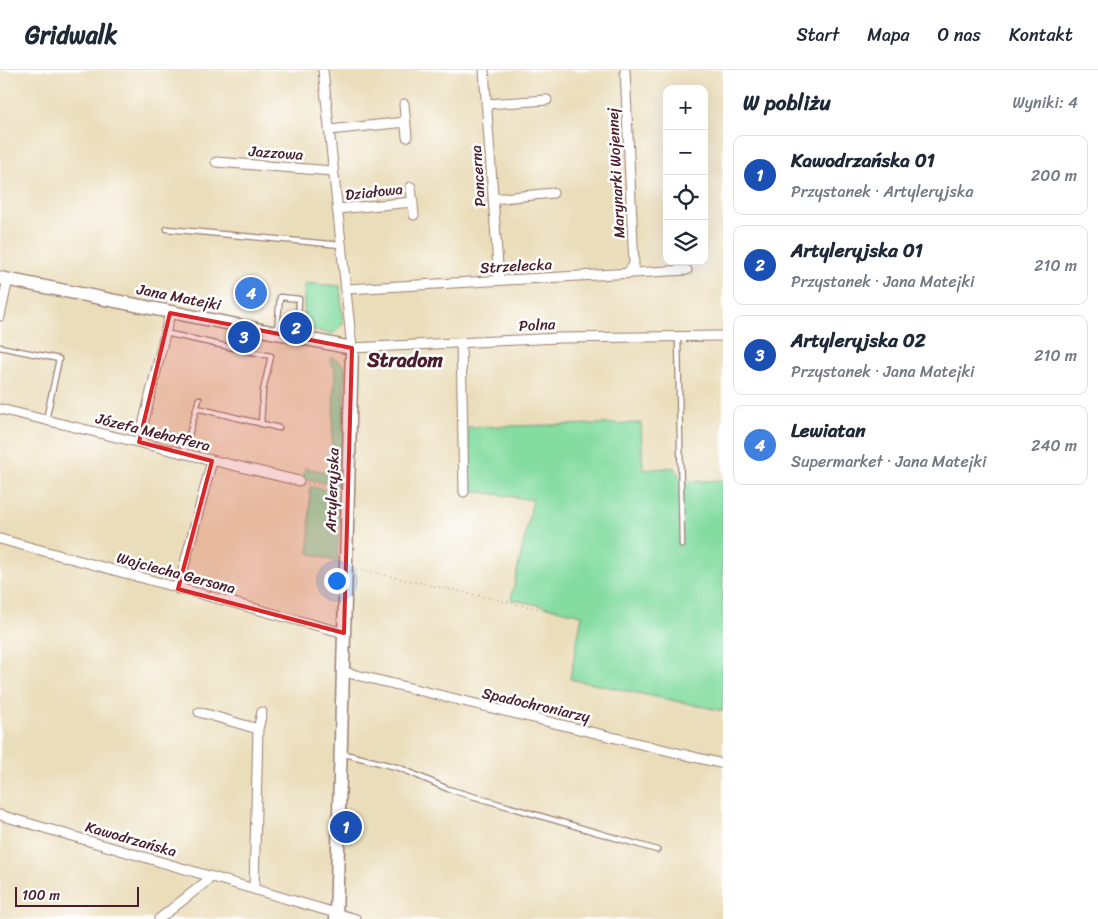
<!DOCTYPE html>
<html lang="pl">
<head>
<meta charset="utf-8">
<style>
	:root { --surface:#fff; --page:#f2f2f3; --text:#1f2937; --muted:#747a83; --line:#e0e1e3; --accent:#2563eb }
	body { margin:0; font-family:Sriracha,sans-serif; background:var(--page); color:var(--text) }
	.controls { position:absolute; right:15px; top:15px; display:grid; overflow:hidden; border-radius:10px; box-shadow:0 5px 20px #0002 }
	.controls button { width:45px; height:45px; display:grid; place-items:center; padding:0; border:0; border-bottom:1px solid var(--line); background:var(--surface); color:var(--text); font:25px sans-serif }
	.scale { position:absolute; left:15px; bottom:12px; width:124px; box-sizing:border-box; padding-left:5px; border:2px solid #4a1f2b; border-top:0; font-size:14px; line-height:18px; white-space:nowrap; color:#4a1f2b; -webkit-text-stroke:4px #fff; paint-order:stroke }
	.you { position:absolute; left:336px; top:510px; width:18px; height:18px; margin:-12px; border:4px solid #fff; border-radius:50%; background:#1a73e8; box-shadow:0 0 0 8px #1a73e833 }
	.badge { display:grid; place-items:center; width:32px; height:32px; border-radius:50%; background:var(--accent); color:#fff; font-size:16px; font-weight:700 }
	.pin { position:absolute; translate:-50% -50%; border:2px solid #fff; box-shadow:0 1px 5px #0006 }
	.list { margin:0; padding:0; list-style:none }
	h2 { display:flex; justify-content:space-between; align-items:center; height:65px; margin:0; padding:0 20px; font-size:21px }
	h2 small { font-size:16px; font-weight:400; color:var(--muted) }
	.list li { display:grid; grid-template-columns:32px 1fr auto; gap:15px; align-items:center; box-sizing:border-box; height:80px; margin:0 10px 10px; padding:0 10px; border:1px solid var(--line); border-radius:10px }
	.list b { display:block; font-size:19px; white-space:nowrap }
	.list p { margin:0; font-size:16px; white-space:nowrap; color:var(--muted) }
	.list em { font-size:16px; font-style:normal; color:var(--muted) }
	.icon { flex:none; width:28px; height:28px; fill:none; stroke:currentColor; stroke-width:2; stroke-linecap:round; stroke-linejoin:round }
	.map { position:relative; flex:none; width:723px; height:849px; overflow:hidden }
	header { display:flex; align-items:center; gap:30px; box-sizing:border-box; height:70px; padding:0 25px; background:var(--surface); border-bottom:1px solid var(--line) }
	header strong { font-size:24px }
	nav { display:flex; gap:28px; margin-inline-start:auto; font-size:18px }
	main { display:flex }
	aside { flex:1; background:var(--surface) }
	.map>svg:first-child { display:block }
	.green { fill:#84dca1; stroke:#677e66 }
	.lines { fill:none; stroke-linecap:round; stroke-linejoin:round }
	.lane-casing { stroke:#9a7e72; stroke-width:7 }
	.street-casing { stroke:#9a7e72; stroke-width:11 }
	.secondary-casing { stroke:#9a7e72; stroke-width:15 }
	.path { stroke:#9a7e72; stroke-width:1; stroke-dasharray:1 4; stroke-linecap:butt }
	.lane { stroke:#fff; stroke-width:4.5 }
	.street { stroke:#fff; stroke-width:9 }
	.secondary { stroke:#fff; stroke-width:12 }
	.marked { fill:#d62828; fill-opacity:0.2; stroke:#d62828; stroke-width:4; stroke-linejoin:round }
	.labels { text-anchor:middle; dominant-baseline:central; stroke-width:5; stroke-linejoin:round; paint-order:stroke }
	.street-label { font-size:15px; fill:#4a1f2b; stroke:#fff }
	.district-label { font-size:20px; font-weight:bold; fill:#4a1f2b; stroke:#fff }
</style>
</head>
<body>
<header>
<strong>Gridwalk</strong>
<nav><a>Start</a><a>Mapa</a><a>O nas</a><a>Kontakt</a></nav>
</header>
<main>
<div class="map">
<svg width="723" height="849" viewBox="0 0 723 849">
	<rect width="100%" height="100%" fill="#fff"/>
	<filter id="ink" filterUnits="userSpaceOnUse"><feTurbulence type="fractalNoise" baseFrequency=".02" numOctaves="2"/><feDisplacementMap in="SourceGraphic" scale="10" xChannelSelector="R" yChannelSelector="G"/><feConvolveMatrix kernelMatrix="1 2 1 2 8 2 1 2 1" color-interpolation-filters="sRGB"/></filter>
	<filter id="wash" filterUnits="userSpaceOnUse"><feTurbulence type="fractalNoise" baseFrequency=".0096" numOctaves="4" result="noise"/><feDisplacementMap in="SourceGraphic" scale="20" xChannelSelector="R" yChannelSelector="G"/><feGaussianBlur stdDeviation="1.12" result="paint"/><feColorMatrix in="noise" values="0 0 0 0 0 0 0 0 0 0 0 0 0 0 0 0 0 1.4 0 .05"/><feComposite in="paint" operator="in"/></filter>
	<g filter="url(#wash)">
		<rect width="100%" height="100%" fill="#eaddba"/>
		<path class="green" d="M304 213 340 216 343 254 333 264 304 258Z
			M331 287 345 296 341 416 303 408 305 398 331 403 335 299 330 291Z
			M641 353 643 400 675 397 682 412 723 410V641L570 609 582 545 511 529 533 430 469 420 468 357Z
			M310 417 341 422 337 492 309 483Z"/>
	</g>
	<g filter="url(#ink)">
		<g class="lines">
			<g class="lane-casing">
				<path id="lane" d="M167 159 341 175
					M277 260 280 227 299 229 298 252
					M165 263 271 286 263 321 261 354
					M678 267 682 475
					M0 277 59 289 46 350
					M197 338 279 358
					M184 383 199 329
					M341 683 400 698 448 719 657 780"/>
			</g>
			<g class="street-casing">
				<path id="street" d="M323 0 352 278 559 268 723 266
					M484 0 499 210
					M625 0 634 195 627 203
					M404 34 407 67
					M486 34 547 30
					M329 60 406 52
					M216 92 333 101
					M411 117 414 145
					M493 129 553 123
					M337 139 413 132
					M347 219 687 200
					M0 246 8 209
					M461 273 464 422
					M0 339 299 411
					M139 372 170 243
					M0 469 344 563
					M178 519 212 391
					M344 602 723 694
					M199 642 258 659 254 818
					M258 659 262 642
					M0 745 356 849
					M159 849 212 807"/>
			</g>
			<g class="secondary-casing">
				<path id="secondary" d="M0 208 352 278 336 849"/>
			</g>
			<path class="path" d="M307 413 337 418
				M356 499 558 543"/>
			<use href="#lane" class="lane"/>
			<use href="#street" class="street"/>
			<use href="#secondary" class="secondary"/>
		</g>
	</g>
	<path class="marked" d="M170 243 352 278 344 563 178 519 212 391 139 372Z"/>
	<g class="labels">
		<g class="street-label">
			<text transform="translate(276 83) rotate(4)">Jazzowa</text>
			<text transform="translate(616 103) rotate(-93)">Marynarki Wojennej</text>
			<text transform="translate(478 106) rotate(-94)">Pancerna</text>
			<text transform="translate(374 122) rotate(-6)">Działowa</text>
			<text transform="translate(516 196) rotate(-3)">Strzelecka</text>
			<text transform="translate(179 227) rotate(11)">Jana Matejki</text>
			<text transform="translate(537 255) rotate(-3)">Polna</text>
			<text transform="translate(153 362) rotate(14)">Józefa Mehoffera</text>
			<text transform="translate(332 420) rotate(-88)">Artyleryjska</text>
			<text transform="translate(176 503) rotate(15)">Wojciecha Gersona</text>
			<text transform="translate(536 635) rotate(13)">Spadochroniarzy</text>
			<text transform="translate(131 769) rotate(16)">Kawodrzańska</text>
		</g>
		<g class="district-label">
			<text x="405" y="290">Stradom</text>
		</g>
	</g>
</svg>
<div class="controls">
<button>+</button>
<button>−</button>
<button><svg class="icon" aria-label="locate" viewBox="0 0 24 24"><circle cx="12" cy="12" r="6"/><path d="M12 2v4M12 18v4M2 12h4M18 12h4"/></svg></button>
<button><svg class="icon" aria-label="layers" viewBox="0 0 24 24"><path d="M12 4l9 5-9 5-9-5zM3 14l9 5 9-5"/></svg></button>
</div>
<div class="scale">100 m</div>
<div class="you"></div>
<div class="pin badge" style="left:346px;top:757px;background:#1a4fb4">1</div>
<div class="pin badge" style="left:296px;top:258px;background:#1a4fb4">2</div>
<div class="pin badge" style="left:244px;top:267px;background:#1a4fb4">3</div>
<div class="pin badge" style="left:251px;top:223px;background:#3f7fe0">4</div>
</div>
<aside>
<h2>W pobliżu<small>Wyniki: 4</small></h2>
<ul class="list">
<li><span class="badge" style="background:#1a4fb4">1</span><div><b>Kawodrzańska 01</b><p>Przystanek · Artyleryjska</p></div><em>200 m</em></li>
<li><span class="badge" style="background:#1a4fb4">2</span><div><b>Artyleryjska 01</b><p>Przystanek · Jana Matejki</p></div><em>210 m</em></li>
<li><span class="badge" style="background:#1a4fb4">3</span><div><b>Artyleryjska 02</b><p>Przystanek · Jana Matejki</p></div><em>210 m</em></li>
<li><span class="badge" style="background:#3f7fe0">4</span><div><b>Lewiatan</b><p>Supermarket · Jana Matejki</p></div><em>240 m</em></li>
</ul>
</aside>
</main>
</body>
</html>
